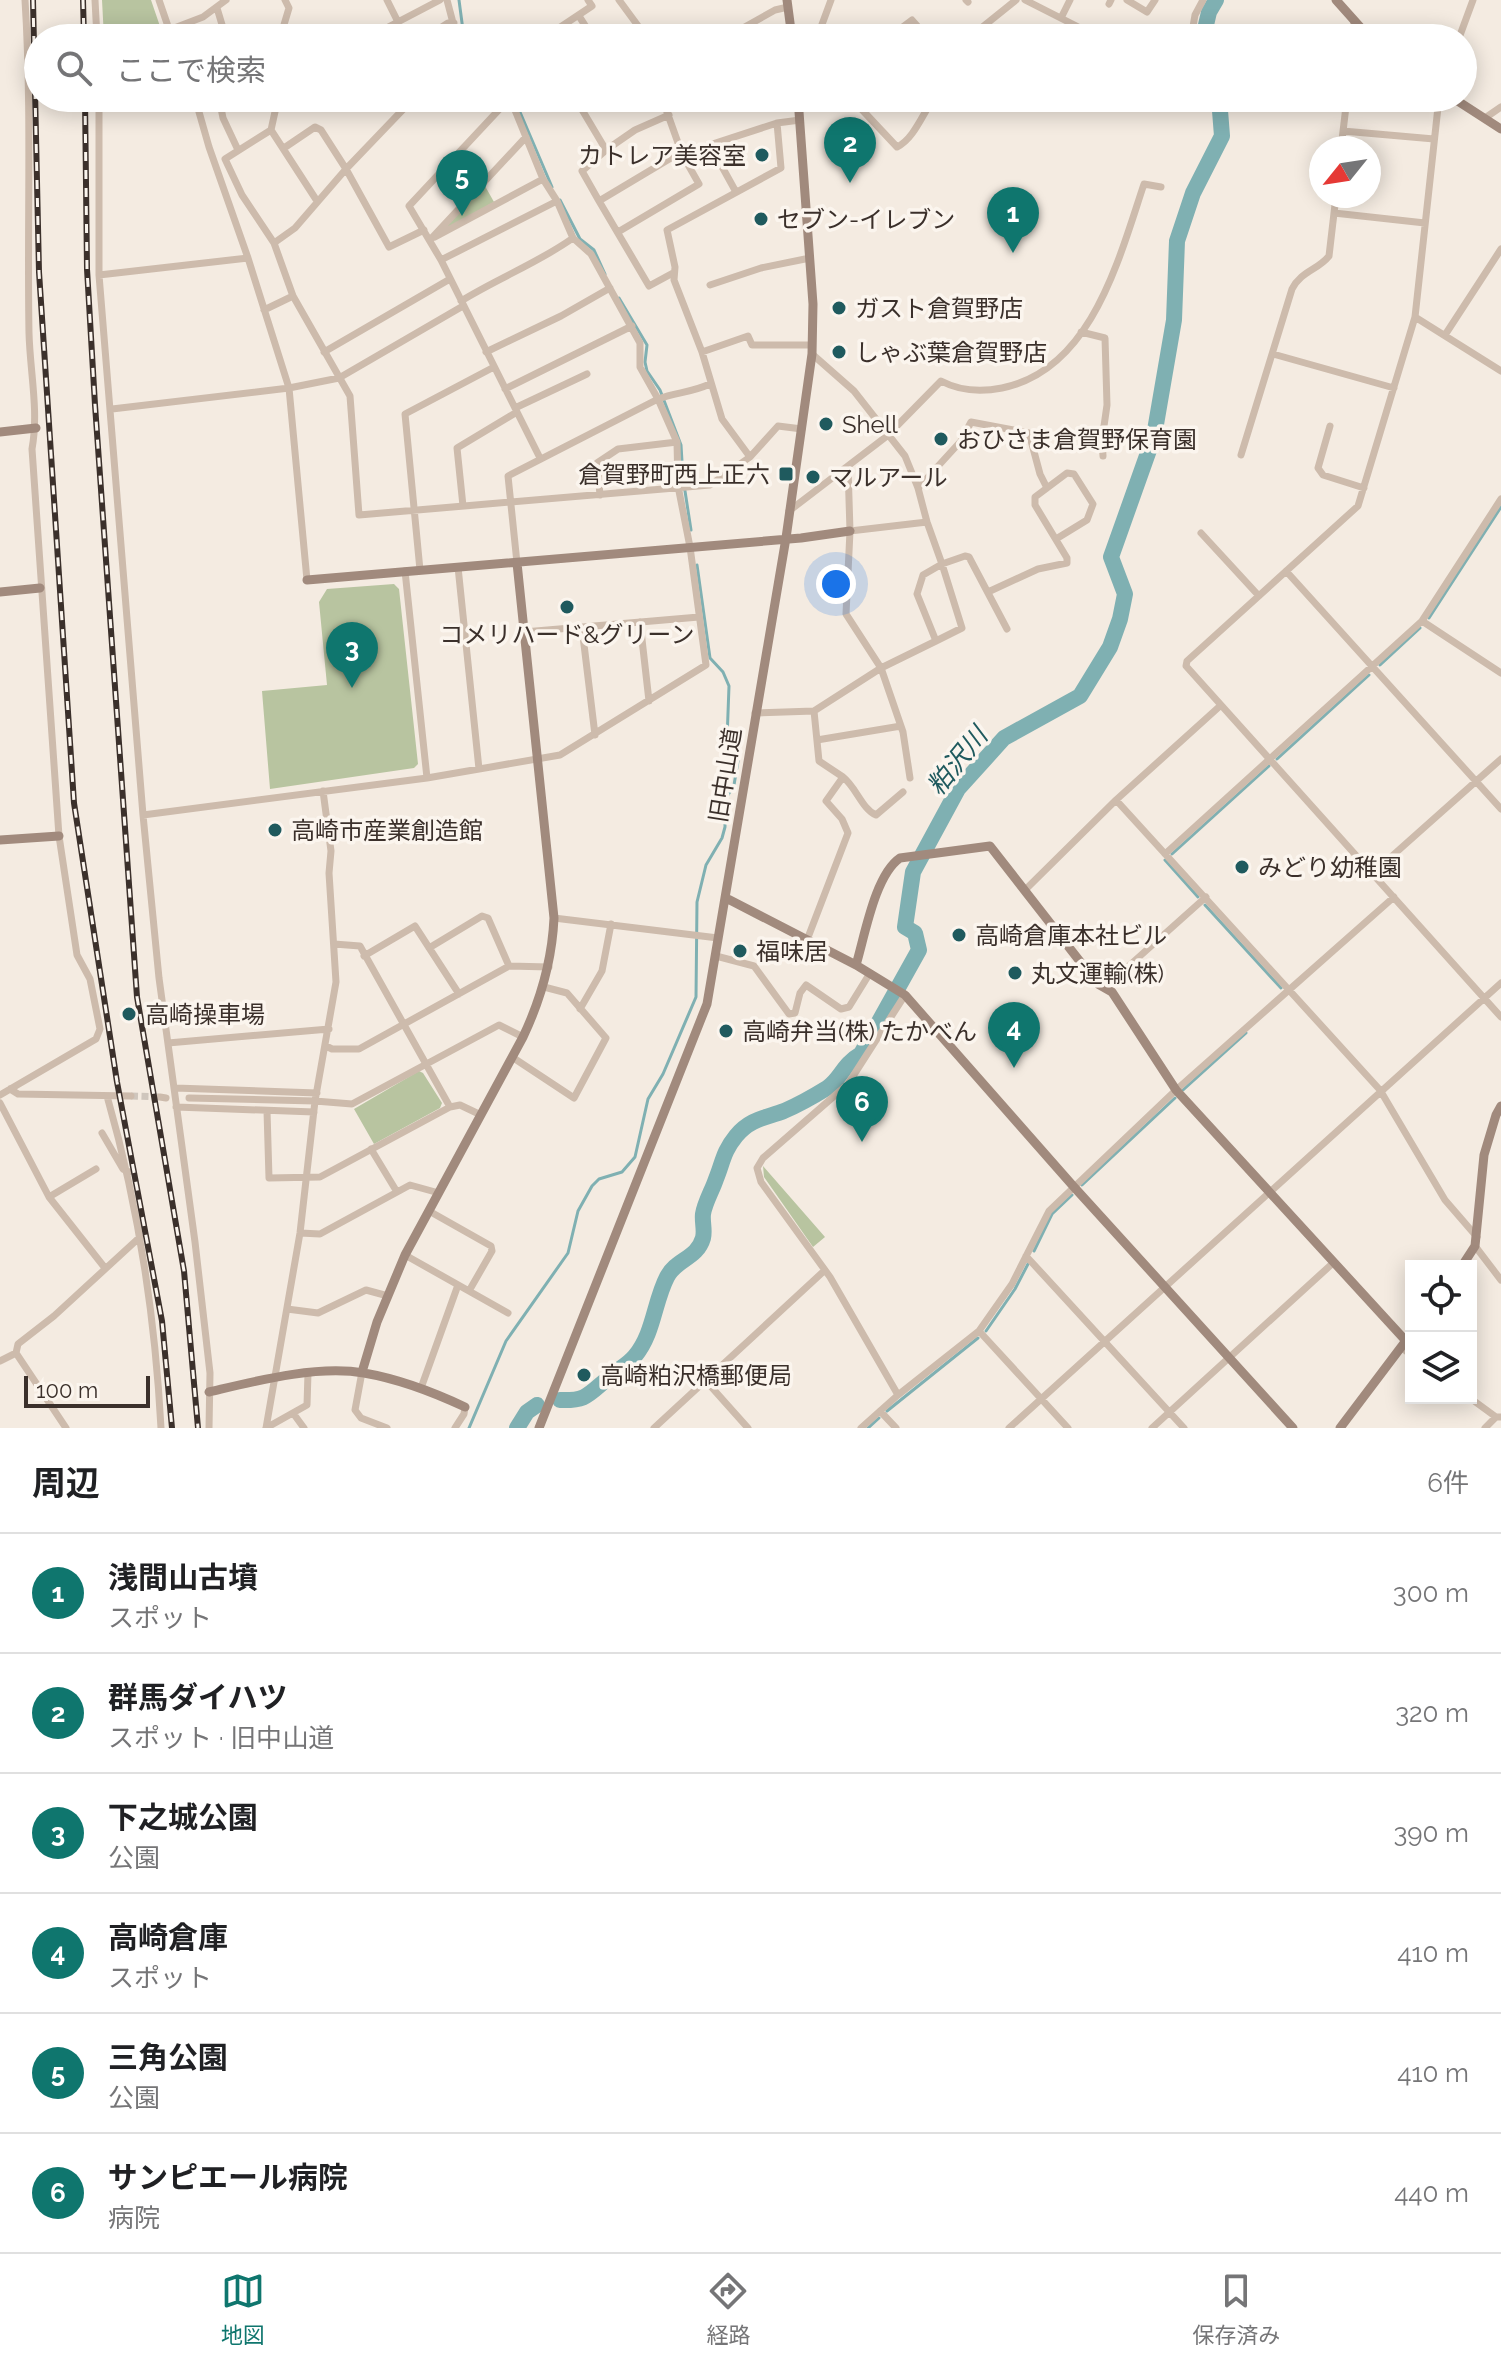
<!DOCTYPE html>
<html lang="ja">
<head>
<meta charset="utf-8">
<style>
	:root { --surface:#fff; --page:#f6f6f6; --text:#202124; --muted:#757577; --line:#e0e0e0; --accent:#0f766e }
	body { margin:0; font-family:Raleway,"Noto Sans JP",sans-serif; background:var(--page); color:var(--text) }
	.controls { position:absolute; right:24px; bottom:24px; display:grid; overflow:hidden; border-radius:0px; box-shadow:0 4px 20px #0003 }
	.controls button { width:72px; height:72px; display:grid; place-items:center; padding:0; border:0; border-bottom:2px solid var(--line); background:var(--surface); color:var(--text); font:40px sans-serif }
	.compass { position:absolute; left:1309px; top:136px; width:72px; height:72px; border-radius:50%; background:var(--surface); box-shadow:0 4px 20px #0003; rotate:240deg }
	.scale { position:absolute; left:24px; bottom:20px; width:126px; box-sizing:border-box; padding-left:8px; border:4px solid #3b302b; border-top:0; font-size:22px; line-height:28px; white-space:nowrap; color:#3b302b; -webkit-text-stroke:6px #fbf5ee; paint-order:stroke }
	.you { position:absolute; left:836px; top:584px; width:28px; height:28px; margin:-20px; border:6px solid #fff; border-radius:50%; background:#1a73e8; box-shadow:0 0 0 12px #1a73e833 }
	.badge { display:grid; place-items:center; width:52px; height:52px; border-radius:50%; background:var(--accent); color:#fff; font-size:26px; font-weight:700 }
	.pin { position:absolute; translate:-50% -66px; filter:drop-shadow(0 2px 4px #0008) }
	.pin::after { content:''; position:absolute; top:42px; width:28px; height:24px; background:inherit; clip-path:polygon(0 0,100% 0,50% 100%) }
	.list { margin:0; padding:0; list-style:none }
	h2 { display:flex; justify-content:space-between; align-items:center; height:104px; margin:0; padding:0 32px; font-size:34px }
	h2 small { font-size:26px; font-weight:400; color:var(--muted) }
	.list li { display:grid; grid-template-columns:52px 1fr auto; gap:24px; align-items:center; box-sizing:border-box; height:120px; padding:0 32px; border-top:2px solid var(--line) }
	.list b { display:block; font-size:30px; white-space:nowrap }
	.list p { margin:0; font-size:26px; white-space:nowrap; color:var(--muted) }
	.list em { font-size:26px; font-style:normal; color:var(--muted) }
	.icon { flex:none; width:44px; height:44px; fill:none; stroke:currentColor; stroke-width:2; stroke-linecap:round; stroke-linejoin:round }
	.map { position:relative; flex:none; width:1501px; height:1428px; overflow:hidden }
	.search { position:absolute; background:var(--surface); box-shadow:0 4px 20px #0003; left:24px; right:24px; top:24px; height:88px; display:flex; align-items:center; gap:20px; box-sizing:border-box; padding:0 28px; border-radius:44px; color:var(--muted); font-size:30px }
	.sheet { height:824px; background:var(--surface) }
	nav { display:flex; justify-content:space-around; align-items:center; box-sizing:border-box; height:112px; border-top:2px solid var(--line); background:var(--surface); font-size:22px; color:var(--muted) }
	nav a { display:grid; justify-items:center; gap:4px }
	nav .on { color:var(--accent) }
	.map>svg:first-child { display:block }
	.green { fill:#b8c4a0 }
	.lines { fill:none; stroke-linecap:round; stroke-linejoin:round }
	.stream { stroke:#7fb0b2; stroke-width:3 }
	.river { stroke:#7fb0b2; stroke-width:16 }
	.street-tunnel { stroke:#cfc6bd; stroke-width:7; stroke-dasharray:7 3.5; stroke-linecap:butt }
	.street { stroke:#cdbbac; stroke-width:7 }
	.secondary { stroke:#a18a7d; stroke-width:9 }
	.rail-casing { stroke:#3b302b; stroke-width:6 }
	.rail { stroke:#fbf5ee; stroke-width:3; stroke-dasharray:9; stroke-linecap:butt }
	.poi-dot { fill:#1f5a5e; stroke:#fbf5ee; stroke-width:3 }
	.labels { text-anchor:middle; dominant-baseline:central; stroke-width:7; stroke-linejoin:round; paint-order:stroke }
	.poi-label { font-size:24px; fill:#3b302b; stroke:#fbf5ee; text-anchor:start }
	.street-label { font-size:24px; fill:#3b302b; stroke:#fbf5ee }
	.water-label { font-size:26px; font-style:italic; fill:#1f5a5e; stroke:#fbf5ee }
</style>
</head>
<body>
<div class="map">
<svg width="1501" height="1428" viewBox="0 0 1501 1428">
	<rect width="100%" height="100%" fill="#f4ebe1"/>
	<path class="green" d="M102 0H151L164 38H104Z
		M105 98H187L188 103 106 112Z
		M485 186 494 202 442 231Z
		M394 584 399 589 418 764 414 768 270 789 262 691 327 685 319 602 327 589Z
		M419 1071 423 1073 442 1103 440 1108 374 1144 354 1109Z
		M763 1166 825 1237 813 1247 764 1177Z"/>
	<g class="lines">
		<path class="stream" d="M459 0 464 38
			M514 98 552 187
			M560 200 580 239 594 250 605 274
			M619 298 647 345 645 362 647 371 660 390 681 445 683 478 691 530
			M1429 618 1501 507
			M1380 665 1420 628
			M1277 759 1369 675
			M1172 854 1269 766
			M1165 860 1198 897
			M1205 905 1281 988
			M1183 1090 1246 1033
			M1082 1185 1175 1098
			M1034 1251 1052 1214 1072 1195
			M986 1331 1015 1289 1028 1264
			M887 1411 978 1338
			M469 1428 506 1341 568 1253 578 1211 592 1186 599 1179 622 1172 635 1157 648 1099 663 1074 696 997 697 902 706 865 722 838 725 827V800L734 785 738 761 727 740 729 686 723 672 710 658 697 565
			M868 1428 879 1418"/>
		<path class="river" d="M1203 38 1209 12 1216 0
			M560 1400C586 1401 588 1395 607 1379 616 1370 627 1366 635 1356 654 1333 654 1302 667 1277 676 1259 697 1259 703 1238 705 1230 702 1222 703 1214 705 1202 712 1191 716 1179 723 1162 723 1152 736 1136 750 1119 765 1118 784 1111 798 1105 814 1096 827 1088 841 1079 842 1065 861 1054L919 950 915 933 905 927 913 872 958 789 1004 738 1080 696 1110 647 1120 619 1125 594 1111 557 1154 436 1174 320 1177 241 1193 193 1222 136 1219 98
			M517 1428 527 1412 537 1405"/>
		<path class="street-tunnel" d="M131 1096 160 1097"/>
		<path class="street" d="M95 0 97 38
			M159 0 172 38
			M387 0 398 22
			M447 0 457 38
			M619 0 647 38
			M966 0 968 2
			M1025 0 1100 38
			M1127 0 1147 12 1155 0
			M1109 4 1111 0
			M217 8 226 38
			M579 16 593 38
			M1061 18 1070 0
			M169 30 203 17 226 0
			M246 38 284 29
			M280 38 289 8 285 0
			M374 38 373 35 440 0
			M425 38 448 23H454
			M544 38 592 6 588 0
			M725 38 775 10 788 7
			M817 38 831 0
			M888 38 912 20 928 38
			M973 38 975 33 1016 0
			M1191 38 1195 15 1203 0
			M1352 38 1354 21
			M1459 38 1473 0
			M99 98V275L143 815 159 978 195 1242 210 1373 209 1428
			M195 98 209 147 248 258 289 388 307 580
			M219 98 223 118 238 150
			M278 98 271 130 225 159 242 195 274 243 293 296 350 396 359 515 710 485 750 457 778 426 802 429
			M575 98 606 150 635 130 669 115
			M662 98 682 154 777 123 800 120
			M670 98 674 108
			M851 98 897 147C914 139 923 113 934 98
			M1439 98 1415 317 1358 506 1187 661 1186 666 1501 1017
			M1485 118 1501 107
			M271 130 317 201
			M1343 131 1434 139
			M710 145 736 192
			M284 148 315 127 321 130 346 169 389 247 424 230
			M1341 148 1347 98
			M606 150 582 171 599 201 681 152
			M599 201 649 286 673 273
			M1334 213 1425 223
			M618 232 699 184 682 154
			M435 237 543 179
			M430 240 526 137
			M274 243 295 228 346 169 414 98
			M441 260 557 201
			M99 275 248 258
			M710 285 761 268 810 258
			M461 301C498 278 538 263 573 238
			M264 310 293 296
			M1415 317 1501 371
			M1081 332 1105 338 1107 405 1102 440 1103 456
			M1445 335 1501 249
			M324 352 450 279
			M486 352 561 316 610 288
			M702 352 748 336 752 345H812
			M1273 354 1394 388
			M505 389 632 326
			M515 408 587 374
			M112 409 289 388 339 378 463 306
			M1330 426 1318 468 1323 475 1364 488
			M1241 455 1292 289C1301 271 1318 270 1329 256L1336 196
			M750 457 722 419 702 352 674 280 675 267 667 230 781 168 777 123
			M848 467 850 531 846 614 881 668 903 732 910 778
			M918 488 961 441 971 422 1029 433 1040 474 1047 488
			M600 495 597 463 618 449 677 442
			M463 506 457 448 517 412
			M789 511 887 436 941 381C960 391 982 392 1002 388 1092 370 1119 258 1144 184L1161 187
			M850 531 927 522
			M1201 533 1259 596
			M517 563 508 476 658 399C677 392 690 393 710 384
			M458 567 479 769
			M420 570 405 414 494 367
			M405 571 427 778
			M1286 571 1501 809
			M988 592 1038 569 1067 563V558L1035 505V497L1067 473 1074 474 1093 504 1087 520 1056 539
			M1422 621 1501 673
			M640 622 649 701
			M582 628 595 735
			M524 632 699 617
			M936 641 962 628 942 564 965 556 969 557 1007 629
			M755 713 814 711 881 668 936 641 917 594 923 575 942 564 927 522 918 488 905 456 854 391 812 354
			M817 740 901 726
			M843 777C856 787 862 809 876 815L903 792
			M1116 800 1380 1090 1445 1200 1477 1237
			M143 815 427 778 560 755 706 665 690 547 678 486 677 442 658 399 640 367V343L591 254 573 238 557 201 543 179 510 98 409 206 441 260 540 458
			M1165 854 1422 621 1501 499
			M1373 873 1501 759
			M1025 890 1116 800 1220 706
			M554 918 718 938
			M807 940 848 833 842 819 826 801 843 777 819 761 814 711
			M334 944 360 946 450 1107
			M429 948 482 916 488 918 509 966
			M364 956 415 926 459 994
			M716 956 754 966 789 1014 795 1013 800 993 806 985 841 1009 849 1007 870 973
			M1109 989 1112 981 1206 897
			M580 1009 602 971 611 924
			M168 1043 329 1029
			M326 1046 332 1049H359L509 966 549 967
			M512 1057 574 1098 606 1038 567 993 544 987
			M175 1088 317 1093
			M10 1089 18 1094 131 1096
			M0 1095 96 1039 100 1029 90 979 77 955 59 836 32 449C39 411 30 372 29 333 27 222 32 111 25 0
			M107 1096C138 1204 155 1315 161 1428
			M160 1097 166 1098
			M189 1098 315 1101 352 1104 499 1025 523 1037
			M0 1103 49 1197 105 1268
			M176 1107 314 1112
			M267 1111 269 1178 320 1177 450 1107 460 1105 481 1115
			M102 1133 123 1169 129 1172
			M371 1149 397 1192
			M49 1197 96 1169
			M429 1211 491 1246 492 1251 469 1291
			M300 1233 320 1234 410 1185 439 1193
			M1475 1246 1501 1280
			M405 1255 508 1313
			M1026 1256 1184 1428
			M287 1309 318 1313 366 1290 388 1296
			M979 1331 1068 1428
			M1401 1347 1411 1355
			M0 1361 16 1353
			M362 1372 355 1410 361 1418 387 1428
			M706 1381 748 1428
			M421 1388 458 1285
			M898 1395 830 1277 761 1182 757 1168 763 1158 848 1084 905 995
			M1470 1398 1496 1417H1501
			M880 1411 896 1428
			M293 1413 304 1428
			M66 1428 16 1353 18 1344 54 1316 140 1237
			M266 1428 300 1233 315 1101 336 982 329 873 331 851 323 791
			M266 1428 307 1405 308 1373
			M455 1428 464 1414 465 1407
			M654 1428 824 1271
			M861 1428 898 1395 979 1331 1012 1284 1049 1211 1176 1090 1394 897
			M1009 1428 1501 983
			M1152 1428 1333 1263
			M1485 1428 1496 1417"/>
		<path class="secondary" d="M787 0 792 38
			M1336 0 1370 38
			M1453 98 1501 129
			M0 432 36 428
			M307 580 801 538 850 531
			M0 592 40 588
			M0 840 59 836
			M726 898 856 965 905 995 1074 1187 1293 1428
			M856 965C865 935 875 875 900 858L990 846 1089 973 1098 984 1112 992 1176 1090 1406 1341
			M1462 1266 1475 1246 1484 1155 1496 1115 1501 1106
			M362 1372 377 1322 405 1255 523 1037C541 999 552 961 554 918L517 563
			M209 1392C256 1381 316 1365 364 1373 399 1379 433 1392 465 1407
			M539 1428 707 1004 786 538 812 354 813 304 798 98
			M1340 1428 1411 1334"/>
		<g class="rail-casing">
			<path id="rail" d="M33 0 39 272 74 803 117 1082 162 1321 172 1428
				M83 0 84 38
				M85 98 87 269 95 405 137 997 184 1271 198 1428"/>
		</g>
		<use href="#rail" class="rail"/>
	</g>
	<g class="poi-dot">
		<circle cx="762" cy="155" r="8"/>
		<circle cx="761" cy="219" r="8"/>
		<circle cx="839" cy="308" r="8"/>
		<circle cx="839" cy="352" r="8"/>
		<circle cx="826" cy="424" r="8"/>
		<circle cx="941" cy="439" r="8"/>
		<rect x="778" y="466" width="16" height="16" rx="4"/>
		<circle cx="813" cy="477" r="8"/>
		<circle cx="567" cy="607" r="8"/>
		<circle cx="275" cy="830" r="8"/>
		<circle cx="1242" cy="867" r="8"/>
		<circle cx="959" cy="935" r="8"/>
		<circle cx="740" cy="951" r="8"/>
		<circle cx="1015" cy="973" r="8"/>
		<circle cx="129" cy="1014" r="8"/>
		<circle cx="726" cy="1031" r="8"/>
		<circle cx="584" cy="1375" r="8"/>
	</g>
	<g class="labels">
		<g class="poi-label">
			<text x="746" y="155" text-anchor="end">カトレア美容室</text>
			<text x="777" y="219">セブン-イレブン</text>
			<text x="855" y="308">ガスト倉賀野店</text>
			<text x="855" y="352">しゃぶ葉倉賀野店</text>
			<text x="842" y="424">Shell</text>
			<text x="957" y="439">おひさま倉賀野保育園</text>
			<text x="770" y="474" text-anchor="end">倉賀野町西上正六</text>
			<text x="829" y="477">マルアール</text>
			<text x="567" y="634" text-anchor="middle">コメリハード&amp;グリーン</text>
			<text x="291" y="830">高崎市産業創造館</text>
			<text x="1258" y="867">みどり幼稚園</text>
			<text x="975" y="935">高崎倉庫本社ビル</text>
			<text x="756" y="951">福味居</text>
			<text x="1031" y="973">丸文運輸(株)</text>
			<text x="145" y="1014">高崎操車場</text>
			<text x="742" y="1031">高崎弁当(株) たかべん</text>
			<text x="600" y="1375">高崎粕沢橋郵便局</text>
		</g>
		<g class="street-label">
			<text transform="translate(725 775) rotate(-81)">旧中山道</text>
		</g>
		<g class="water-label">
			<text transform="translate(957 761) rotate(-51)">粕沢川</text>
		</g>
	</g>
</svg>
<div class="controls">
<button><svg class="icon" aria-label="locate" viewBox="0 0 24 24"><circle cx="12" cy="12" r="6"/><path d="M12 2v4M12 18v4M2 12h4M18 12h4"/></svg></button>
<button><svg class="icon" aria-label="layers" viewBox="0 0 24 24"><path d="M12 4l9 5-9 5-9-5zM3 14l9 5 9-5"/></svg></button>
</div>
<svg class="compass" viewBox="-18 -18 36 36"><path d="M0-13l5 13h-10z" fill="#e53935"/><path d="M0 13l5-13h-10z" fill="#757577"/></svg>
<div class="scale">100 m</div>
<div class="you"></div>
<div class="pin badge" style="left:1013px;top:253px">1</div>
<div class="pin badge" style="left:850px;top:183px">2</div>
<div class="pin badge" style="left:352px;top:688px">3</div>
<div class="pin badge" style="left:1014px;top:1068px">4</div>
<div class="pin badge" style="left:462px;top:216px">5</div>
<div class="pin badge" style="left:862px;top:1142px">6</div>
<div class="search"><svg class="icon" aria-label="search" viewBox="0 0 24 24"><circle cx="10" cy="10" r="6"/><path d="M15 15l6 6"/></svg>ここで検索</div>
</div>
<section class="sheet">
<h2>周辺<small>6件</small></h2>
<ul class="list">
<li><span class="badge">1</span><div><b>浅間山古墳</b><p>スポット</p></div><em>300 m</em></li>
<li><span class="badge">2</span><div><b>群馬ダイハツ</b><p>スポット · 旧中山道</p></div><em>320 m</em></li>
<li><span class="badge">3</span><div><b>下之城公園</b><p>公園</p></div><em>390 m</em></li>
<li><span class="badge">4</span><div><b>高崎倉庫</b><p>スポット</p></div><em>410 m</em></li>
<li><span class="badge">5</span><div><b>三角公園</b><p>公園</p></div><em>410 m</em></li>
<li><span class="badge">6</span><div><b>サンピエール病院</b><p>病院</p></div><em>440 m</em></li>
</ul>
</section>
<nav>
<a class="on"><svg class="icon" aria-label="map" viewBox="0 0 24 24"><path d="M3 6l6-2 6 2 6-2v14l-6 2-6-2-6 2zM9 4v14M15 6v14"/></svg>地図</a>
<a><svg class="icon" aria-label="directions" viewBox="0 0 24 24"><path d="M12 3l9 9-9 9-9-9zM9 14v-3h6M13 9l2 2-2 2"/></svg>経路</a>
<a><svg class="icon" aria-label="saved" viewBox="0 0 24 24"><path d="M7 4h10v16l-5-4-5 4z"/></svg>保存済み</a>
</nav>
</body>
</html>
